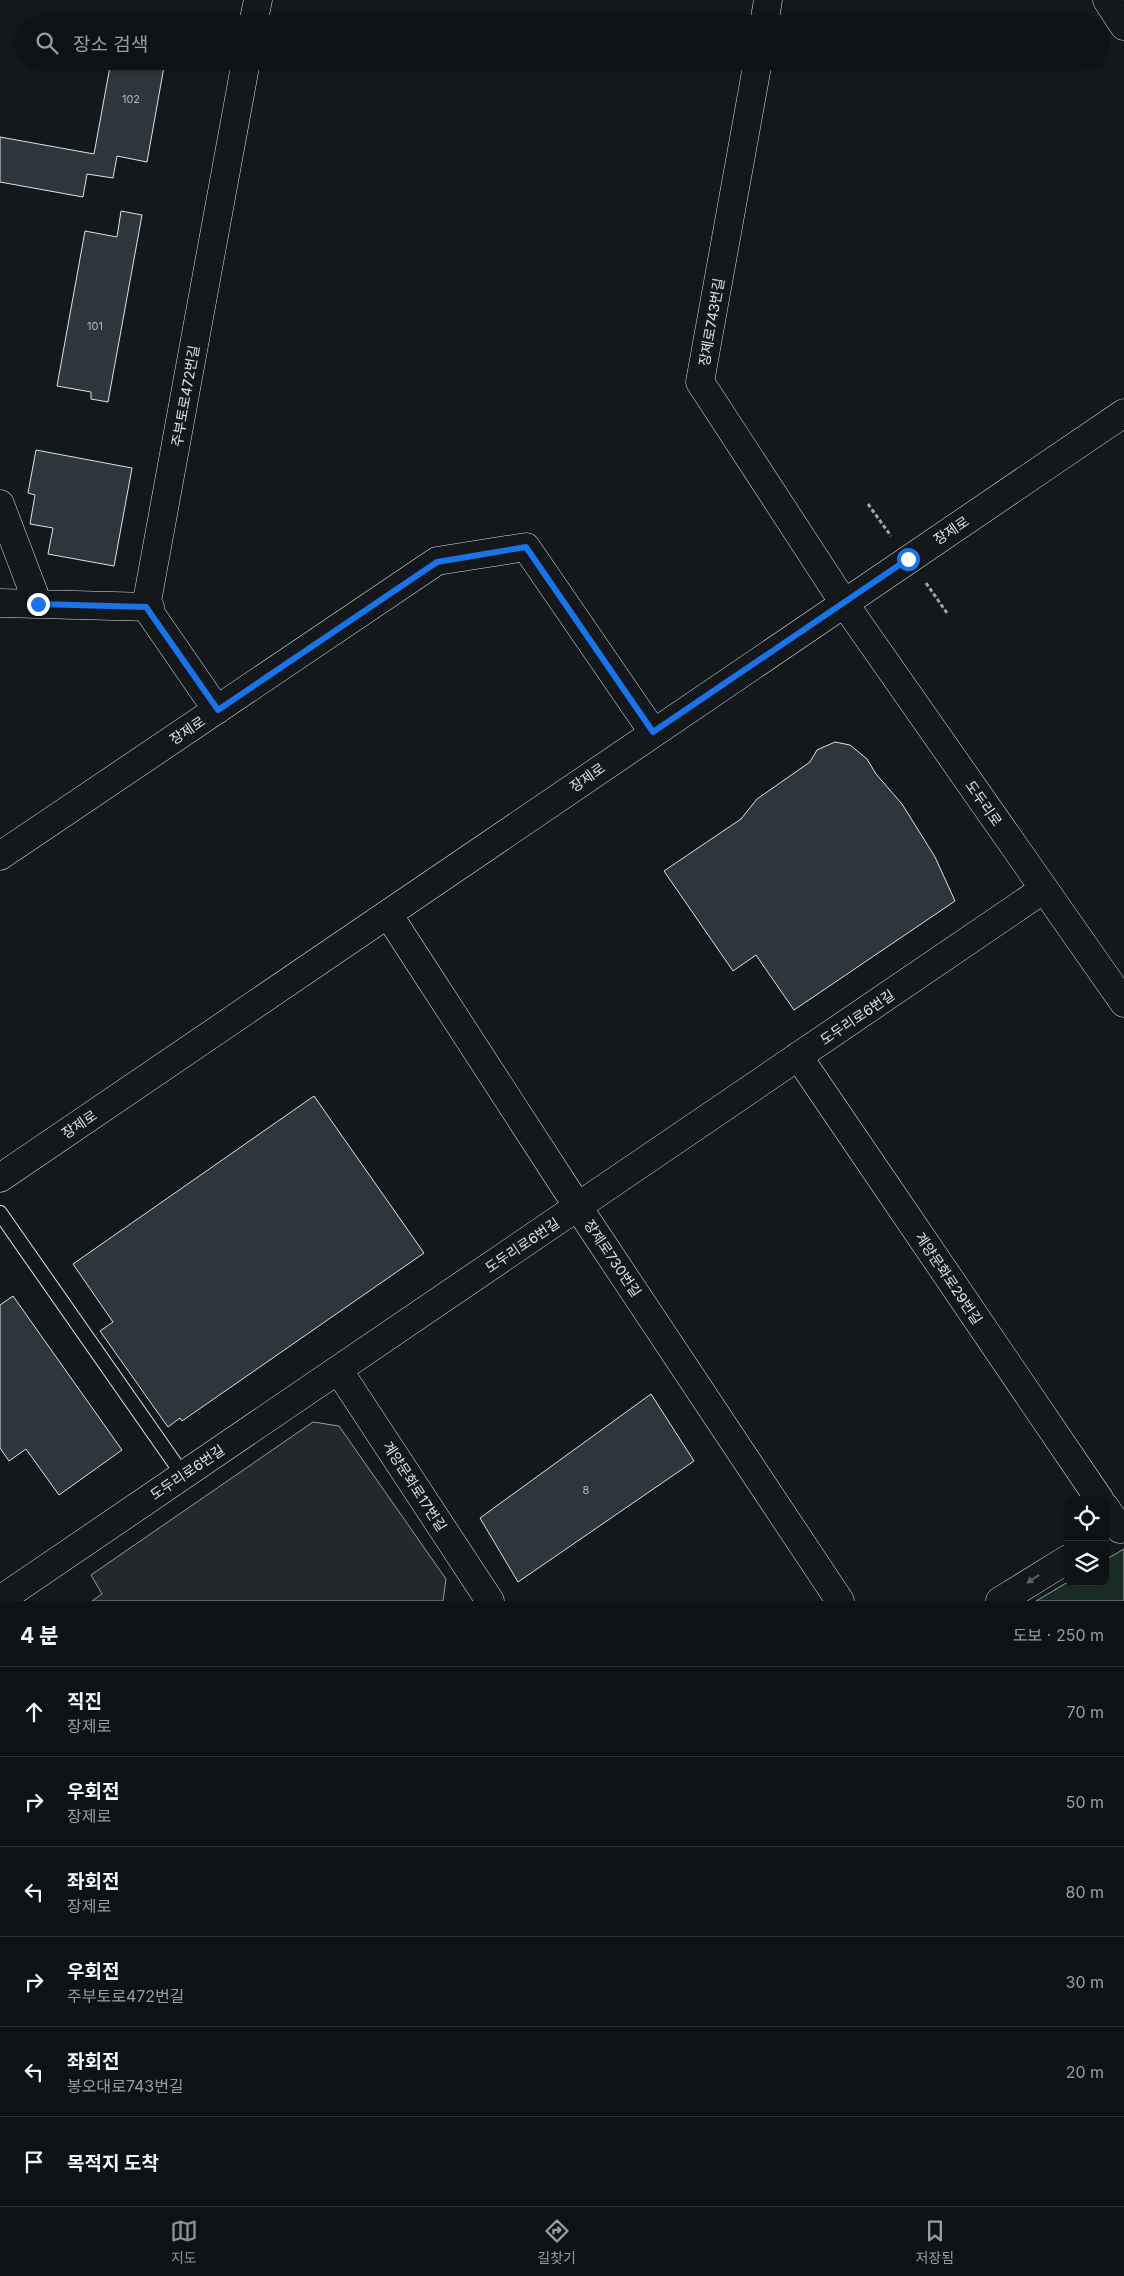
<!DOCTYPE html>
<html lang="ko">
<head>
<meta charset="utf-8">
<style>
	:root { --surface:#0f1215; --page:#1d2022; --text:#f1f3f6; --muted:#9b9ea0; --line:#2f3234; --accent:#8c9099 }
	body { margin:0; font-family:Inter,"Noto Sans KR",sans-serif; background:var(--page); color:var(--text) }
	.controls { position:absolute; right:15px; bottom:15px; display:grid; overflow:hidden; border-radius:10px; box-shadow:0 1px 4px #0004 }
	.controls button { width:45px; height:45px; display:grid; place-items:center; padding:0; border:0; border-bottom:1px solid var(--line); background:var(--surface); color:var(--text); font:25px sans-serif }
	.stop { position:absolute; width:15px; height:15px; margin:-11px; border:4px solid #1a73e8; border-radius:50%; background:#fff }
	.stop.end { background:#1a73e8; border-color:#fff; box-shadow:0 1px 5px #0008 }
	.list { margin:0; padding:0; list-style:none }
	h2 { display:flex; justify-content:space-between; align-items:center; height:65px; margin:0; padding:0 20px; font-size:21px }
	h2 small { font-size:16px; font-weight:400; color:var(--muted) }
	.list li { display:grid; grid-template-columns:32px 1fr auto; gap:15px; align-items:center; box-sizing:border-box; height:90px; padding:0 20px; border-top:1px solid var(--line) }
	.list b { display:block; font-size:19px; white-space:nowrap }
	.list p { margin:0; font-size:16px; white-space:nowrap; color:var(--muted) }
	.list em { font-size:16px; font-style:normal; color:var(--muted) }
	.icon { flex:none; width:28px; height:28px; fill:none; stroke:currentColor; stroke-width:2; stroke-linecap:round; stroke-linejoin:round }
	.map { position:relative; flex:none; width:1124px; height:1601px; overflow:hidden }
	.search { position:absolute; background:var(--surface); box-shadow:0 1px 4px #0004; left:15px; right:15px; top:15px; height:55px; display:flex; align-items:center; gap:12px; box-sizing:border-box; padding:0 18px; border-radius:28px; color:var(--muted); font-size:19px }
	.sheet { height:605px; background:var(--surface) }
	nav { display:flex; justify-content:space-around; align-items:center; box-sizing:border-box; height:70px; border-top:1px solid var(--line); background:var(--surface); font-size:14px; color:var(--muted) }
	nav a { display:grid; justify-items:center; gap:2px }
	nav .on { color:var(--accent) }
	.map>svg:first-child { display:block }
	.green { fill:#1a2d24; stroke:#939e99 }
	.parking { fill:#24282b; stroke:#939e99 }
	.building { fill:#2c363c; stroke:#d8e6dc }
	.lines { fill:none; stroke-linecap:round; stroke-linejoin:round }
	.service-casing { stroke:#d8e6dc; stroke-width:16 }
	.minor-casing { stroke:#d8e6dc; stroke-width:29 }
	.tertiary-casing { stroke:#d8e6dc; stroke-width:29 }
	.secondary-casing { stroke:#d8e6dc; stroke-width:29 }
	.path { stroke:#9da8a2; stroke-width:3; stroke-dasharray:4 2.5; stroke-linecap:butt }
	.service { stroke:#14181c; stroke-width:14 }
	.minor { stroke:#14181c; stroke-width:28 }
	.tertiary { stroke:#14181c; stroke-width:28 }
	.secondary { stroke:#14181c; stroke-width:28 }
	.oneway { fill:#59605f }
	.route { stroke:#1a73e8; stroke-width:6 }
	.labels { text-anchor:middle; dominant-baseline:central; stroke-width:4; stroke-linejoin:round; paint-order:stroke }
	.number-label { font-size:11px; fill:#adbab4 }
	.street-label { font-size:14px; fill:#d8e6dc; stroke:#14181c }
</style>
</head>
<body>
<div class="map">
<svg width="1124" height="1601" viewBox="0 0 1124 1601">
	<rect width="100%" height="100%" fill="#14181c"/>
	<path class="green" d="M1124 1549V1601H1036L1068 1582H1105V1560Z"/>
	<path class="parking" d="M313 1422 339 1426 446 1579 443 1601H92L102 1594 91 1575Z"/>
	<path class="building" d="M111 61H165L147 162 117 156 113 178 87 174 83 197 0 182V137L94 154Z
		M121 211 142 215 108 402 91 399V392L57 386 85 231 117 237Z
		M36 450 132 468 114 566 48 554 53 528 30 524 35 495 28 493Z
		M835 742 850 745 867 759 876 774 902 804 935 857 955 901 794 1010 756 955 733 971 664 871 741 819 757 799 810 762 817 750Z
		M314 1096 424 1253 182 1421 180 1418 168 1427 100 1331 113 1322 73 1264Z
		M13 1296 122 1450 59 1495 26 1449 9 1461 0 1448V1305Z
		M651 1394 694 1461 518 1582 480 1518Z"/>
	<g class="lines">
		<g class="service-casing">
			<path id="service" d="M0 1213 183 1475"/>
		</g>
		<g class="minor-casing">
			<path id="minor" d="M1107 0 1124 26
				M253 24 258 0
				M764 24 768 0
				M758 61 700 382 844 603
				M0 504 38 604
				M0 603 150 607
				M217 710 146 607 246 61
				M0 856 437 561 526 547 653 732
				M388 914 578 1207 840 1601
				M798 1056 1100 1500
				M339 1371 490 1601
				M1105 1507 1120 1529
				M0 1600 1044 889
				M1000 1601 1068 1559"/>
		</g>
		<g class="tertiary-casing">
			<path id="tertiary" d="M844 603 1124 1003"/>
		</g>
		<g class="secondary-casing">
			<path id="secondary" d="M0 1178 1124 413"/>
		</g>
		<path class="path" d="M868 504 891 536
			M926 583 947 613"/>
		<use href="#service" class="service"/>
		<use href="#minor" class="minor"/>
		<use href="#tertiary" class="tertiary"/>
		<use href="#secondary" class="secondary"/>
	</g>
	<defs><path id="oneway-solid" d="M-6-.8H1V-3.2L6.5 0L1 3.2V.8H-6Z" transform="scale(1.25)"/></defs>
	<use class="oneway" href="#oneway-solid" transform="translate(1033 1579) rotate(147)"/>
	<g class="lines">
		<path class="route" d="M38 604 146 607 218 710 437 562 526 547 653 732 908 559"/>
	</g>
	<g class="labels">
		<g class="number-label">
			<text x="131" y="99">102</text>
			<text x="95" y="326">101</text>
			<text x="586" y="1490">8</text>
		</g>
		<g class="street-label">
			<text transform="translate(711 322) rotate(-80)">장제로743번길</text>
			<text transform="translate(185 396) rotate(-80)">주부토로472번길</text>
			<text transform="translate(951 530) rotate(-34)">장제로</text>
			<text transform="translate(187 730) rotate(-34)">장제로</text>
			<text transform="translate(587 777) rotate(-35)">장제로</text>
			<text transform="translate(984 803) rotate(55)">도두리로</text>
			<text transform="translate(857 1017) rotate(-34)">도두리로6번길</text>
			<text transform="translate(79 1124) rotate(-34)">장제로</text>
			<text transform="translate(522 1245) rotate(-34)">도두리로6번길</text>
			<text transform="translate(613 1258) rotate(56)">장제로730번길</text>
			<text transform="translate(949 1278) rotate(56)">계양문화로29번길</text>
			<text transform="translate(187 1472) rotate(-34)">도두리로6번길</text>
			<text transform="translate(415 1486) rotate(57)">계양문화로17번길</text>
		</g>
	</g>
</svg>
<div class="controls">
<button><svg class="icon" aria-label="locate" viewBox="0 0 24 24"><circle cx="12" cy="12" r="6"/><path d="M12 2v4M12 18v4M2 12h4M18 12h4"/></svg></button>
<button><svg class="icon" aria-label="layers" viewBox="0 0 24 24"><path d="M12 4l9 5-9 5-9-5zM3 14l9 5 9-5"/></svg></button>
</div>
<div class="stop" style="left:908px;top:559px"></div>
<div class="stop end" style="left:38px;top:604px"></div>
<div class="search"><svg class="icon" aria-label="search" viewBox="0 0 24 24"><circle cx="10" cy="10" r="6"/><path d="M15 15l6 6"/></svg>장소 검색</div>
</div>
<section class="sheet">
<h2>4 분<small>도보 · 250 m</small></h2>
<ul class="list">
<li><svg class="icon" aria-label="ahead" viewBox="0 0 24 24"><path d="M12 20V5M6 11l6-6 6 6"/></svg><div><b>직진</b><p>장제로</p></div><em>70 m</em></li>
<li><svg class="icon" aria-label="right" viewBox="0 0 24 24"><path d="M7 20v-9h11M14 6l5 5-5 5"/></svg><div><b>우회전</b><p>장제로</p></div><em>50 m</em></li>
<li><svg class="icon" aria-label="left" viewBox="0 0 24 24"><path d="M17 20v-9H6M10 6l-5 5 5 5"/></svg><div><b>좌회전</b><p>장제로</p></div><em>80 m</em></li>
<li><svg class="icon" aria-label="right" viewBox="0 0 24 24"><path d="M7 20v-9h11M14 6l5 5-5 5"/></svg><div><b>우회전</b><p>주부토로472번길</p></div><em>30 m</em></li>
<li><svg class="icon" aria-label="left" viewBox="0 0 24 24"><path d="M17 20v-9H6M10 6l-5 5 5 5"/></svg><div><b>좌회전</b><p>봉오대로743번길</p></div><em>20 m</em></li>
<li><svg class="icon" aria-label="arrive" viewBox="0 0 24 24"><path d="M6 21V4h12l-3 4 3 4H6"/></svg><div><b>목적지 도착</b></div></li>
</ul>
</section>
<nav>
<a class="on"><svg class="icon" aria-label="map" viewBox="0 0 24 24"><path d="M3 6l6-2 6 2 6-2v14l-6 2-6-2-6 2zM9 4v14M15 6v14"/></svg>지도</a>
<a><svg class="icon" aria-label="directions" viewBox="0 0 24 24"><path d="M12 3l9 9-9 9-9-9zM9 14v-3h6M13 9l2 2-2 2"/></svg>길찾기</a>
<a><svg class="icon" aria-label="saved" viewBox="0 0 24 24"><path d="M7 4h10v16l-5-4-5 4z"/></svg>저장됨</a>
</nav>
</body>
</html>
